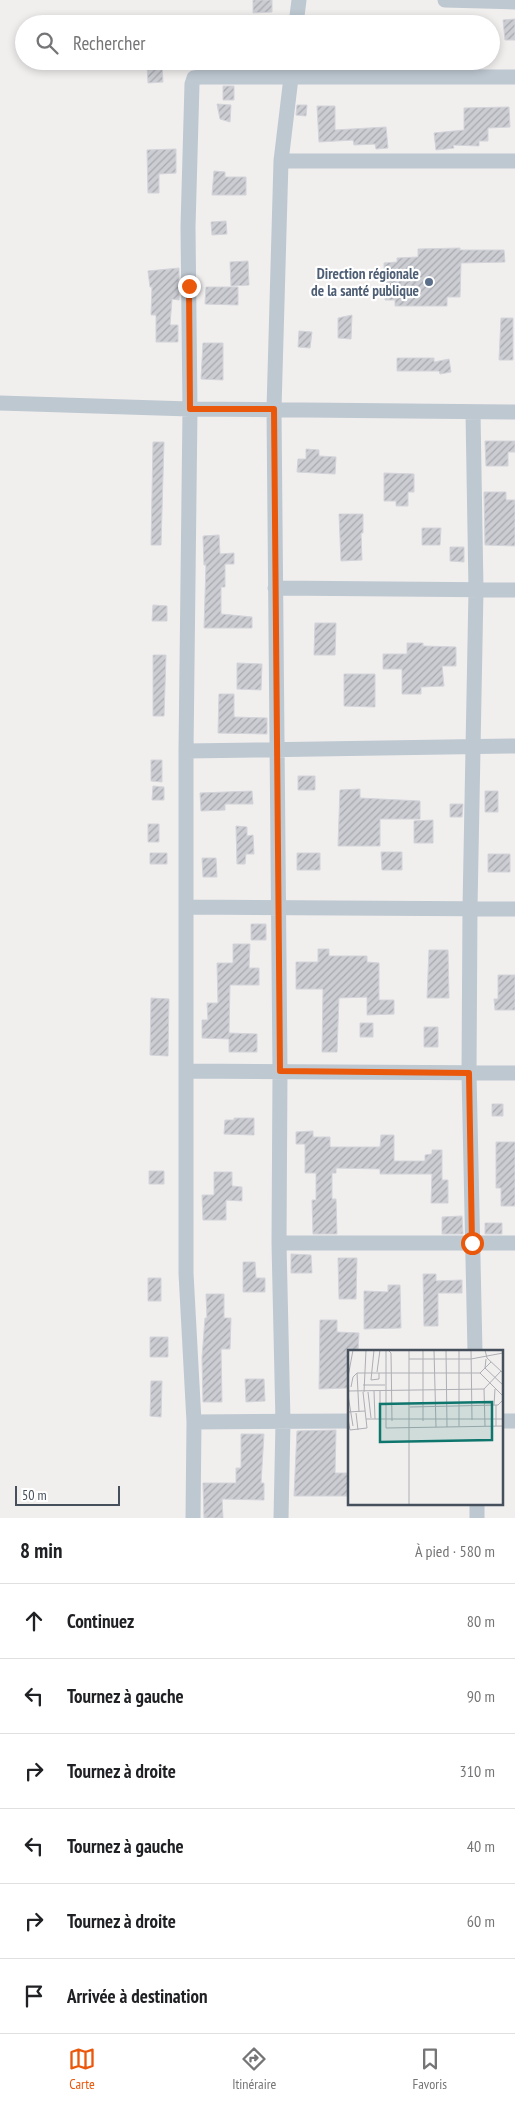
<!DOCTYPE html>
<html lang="fr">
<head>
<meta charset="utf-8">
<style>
	:root { --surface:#fff; --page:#f6f6f6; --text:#202124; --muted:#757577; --line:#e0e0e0; --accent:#ea580c }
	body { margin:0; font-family:"PT Sans Narrow",sans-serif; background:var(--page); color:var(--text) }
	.scale { position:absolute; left:15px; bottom:12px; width:105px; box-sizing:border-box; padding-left:5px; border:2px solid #46505c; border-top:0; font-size:14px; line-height:18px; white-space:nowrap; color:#46505c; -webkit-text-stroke:4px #fff; paint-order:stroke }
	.stop { position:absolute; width:15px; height:15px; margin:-11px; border:4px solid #ea580c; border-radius:50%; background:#fff }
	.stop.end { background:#ea580c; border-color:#fff; box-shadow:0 1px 5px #0008 }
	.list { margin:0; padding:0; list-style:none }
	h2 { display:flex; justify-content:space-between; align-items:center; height:65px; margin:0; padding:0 20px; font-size:21px }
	h2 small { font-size:16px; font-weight:400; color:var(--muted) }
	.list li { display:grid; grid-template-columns:32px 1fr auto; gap:15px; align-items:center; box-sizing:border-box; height:75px; padding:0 20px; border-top:1px solid var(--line) }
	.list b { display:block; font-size:19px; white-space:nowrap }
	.list em { font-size:16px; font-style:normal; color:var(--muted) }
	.icon { flex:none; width:28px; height:28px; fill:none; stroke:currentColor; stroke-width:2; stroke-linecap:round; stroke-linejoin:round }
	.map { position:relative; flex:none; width:515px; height:1518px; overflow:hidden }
	.search { position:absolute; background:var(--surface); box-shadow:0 2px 8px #0003; left:15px; right:15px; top:15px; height:55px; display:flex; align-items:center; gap:12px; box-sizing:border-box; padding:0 18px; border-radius:28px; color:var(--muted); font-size:19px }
	.sheet { height:515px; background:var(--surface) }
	nav { display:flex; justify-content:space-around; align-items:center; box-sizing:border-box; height:70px; border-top:1px solid var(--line); background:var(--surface); font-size:14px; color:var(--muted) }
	nav a { display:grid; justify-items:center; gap:2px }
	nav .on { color:var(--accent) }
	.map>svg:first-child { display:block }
	.building { fill:url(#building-hatch); stroke:#d2d4da }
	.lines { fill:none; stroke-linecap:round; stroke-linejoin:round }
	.minor { stroke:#bec8d1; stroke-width:15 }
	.route { stroke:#ea580c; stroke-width:6 }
	.service-dot { fill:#5c6f8a; stroke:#fff; stroke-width:2 }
	.labels { text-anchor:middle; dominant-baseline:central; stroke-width:4.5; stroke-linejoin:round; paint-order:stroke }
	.service-label { font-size:15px; font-weight:bold; fill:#4e5e75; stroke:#fff; text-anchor:end }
	.inset-road { fill:none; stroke:#adafb4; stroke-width:1 }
	.view { fill:#0f766e; fill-opacity:0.15; stroke:#0f766e; stroke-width:2.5 }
	.inset-edge { fill:none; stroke:#46505c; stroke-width:2.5 }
</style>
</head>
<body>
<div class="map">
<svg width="515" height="1518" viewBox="0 0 515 1518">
	<defs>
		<pattern id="building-hatch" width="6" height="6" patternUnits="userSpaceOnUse" patternTransform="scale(1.25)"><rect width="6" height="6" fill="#cbcdd3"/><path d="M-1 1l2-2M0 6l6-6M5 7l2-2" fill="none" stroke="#a7a9ae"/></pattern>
	</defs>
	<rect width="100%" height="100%" fill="#f1eeee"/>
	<path class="building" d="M253 0H272V12L253 13Z
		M515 19V40H505L503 20Z
		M162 64 163 82 148 83 147 65Z
		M223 86H234V100H223Z
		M217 104 231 105 230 122 220 119Z
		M297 105H307L306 116 296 115Z
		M317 106H335V130L386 127 388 148 376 149 375 144 354 145 353 140 319 142Z
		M509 107 510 127 488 128V141H479V146L453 145 454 148 436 150 434 133 464 130V108Z
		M176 149V173L159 174V193H148L147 150Z
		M214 171 225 172V177H246V195H212Z
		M226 221 227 234 212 235 211 222Z
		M460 248V250H504L505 262 461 263 460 297H447V306H395V300H385L384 263 397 262V258L418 257V249Z
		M248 261 249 285 231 286 230 262Z
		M179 268V300L172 299 170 325H178V342H156V315H151L152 287H150L148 271Z
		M206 287H238V305L205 304Z
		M352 315 351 339 338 338V318Z
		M501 318H513V360H499Z
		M299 331 312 332 310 348 298 347Z
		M203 343H223V380L201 379Z
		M397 358H434V362L449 359 451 372 440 374 439 371H397Z
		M485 441H515V452H508V466H486Z
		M153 442H164L161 545H151Z
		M306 449 319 450V456L336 457 335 474 297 472 298 459H306Z
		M384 473 414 474V492H408V506H396V501H384Z
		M484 492H506V500H515V546L485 545Z
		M339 514H363V533H361L362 560 341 561Z
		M422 528H441L440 545H422Z
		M219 535 220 554 234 553V564H225V587H221V614L252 617V628H204L206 565H204L203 536Z
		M450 547H464V562L450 561Z
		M153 605 167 606V621H152Z
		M315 623H336L335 655H314Z
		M407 643H423V646L456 647V666H442L444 686 421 687V694H402V669H383V654H407Z
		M153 655H166L164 716H153Z
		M237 663 262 664 261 690 237 689Z
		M344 674H375V707L344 706Z
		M219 694H234V717L267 718V734L218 733Z
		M151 760H162V782L151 781Z
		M298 776H315V790H298Z
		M153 786 164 787V800H152Z
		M360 789V798L420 801V819H380V846H338L340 790Z
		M252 791 253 804H225V810L201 811 200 793Z
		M485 791H498V812H485Z
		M450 804H463L462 817H450Z
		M433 820V843H414V821Z
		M148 824H159V842H148Z
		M236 826 247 827V836L253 835 254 854H246L245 864H237Z
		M381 852H402V870H382Z
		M150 853H167V864H150Z
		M297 853H320V870H297Z
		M488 854H510V872H488Z
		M202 858H216L217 877H203Z
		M251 924H266V940H251Z
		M233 944H250L249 968H259V985H230L229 1033 257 1034V1052H229V1039L202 1038V1020H208L207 1003H218L217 963H233Z
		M318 949H329V956H367V962L379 963V1000H394V1014L367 1015V997L339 998 337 1052H322L323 989H296V962H318Z
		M429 950H448L449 998H427Z
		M498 975H515V1010H495L494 999H498Z
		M151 998 169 999 168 1056 150 1055Z
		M360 1023H373V1037H360Z
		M424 1027H438V1047H424Z
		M492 1104H503V1116H492Z
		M234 1118H254V1135L224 1134 225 1120H234Z
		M313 1131V1137H330V1147H380L381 1135H394V1161H425V1155L432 1154V1150H442V1180H448V1203H431L432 1174H380V1169L336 1168V1173H332V1199H336L337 1234H313L312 1200H316V1173H305V1144H296V1132Z
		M496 1142H515V1206H501V1188H496Z
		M149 1171H164V1184H149Z
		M214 1172H232V1186L242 1187V1201L226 1200V1220H203L202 1195H214Z
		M462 1216 463 1234H442V1217Z
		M485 1223H502V1234H485Z
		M291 1254 311 1255 312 1273H291Z
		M338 1258H357L356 1299H339Z
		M243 1262H255L256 1278H265V1292H243Z
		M423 1274H436V1281L462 1280V1293H438V1326H424Z
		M148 1278H161V1301H148Z
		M388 1285H400L401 1328 364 1329V1291L388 1292Z
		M206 1294H224V1318H231L230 1349H221L222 1402H203L202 1358 205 1318H207Z
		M320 1320H337V1332L359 1333 358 1351H349L348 1388 319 1389Z
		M150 1337H168V1357H150Z
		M245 1379H264L265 1401 246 1402Z
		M151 1381H162L161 1417 150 1416Z
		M336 1430 335 1473H349V1496H294L297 1431Z
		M241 1434H264L261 1483H264V1500L222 1499 223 1518H204L203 1483H236V1468H241Z"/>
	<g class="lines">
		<path class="minor" d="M445 0 515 2
			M296 24 299 0
			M281 161H515
			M0 403 190 409 515 412
			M473 412 476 590 470 908 469 1073 475 1352
			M275 588 515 590
			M186 751 515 746
			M186 907 515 909
			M186 1071 515 1073
			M279 1243H515
			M501 1421H515
			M194 1422 349 1421
			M193 1518 194 1422 186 1273V751L190 409 188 227 192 84 194 78 200 77H515
			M281 1518 283 1422 279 1243 280 1071 274 409 281 161 293 61
			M477 1518V1504"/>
	</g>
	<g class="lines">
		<path class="route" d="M189 286 190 409H274L280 1071 469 1073 472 1243"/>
	</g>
	<circle class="service-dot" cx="429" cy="282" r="5"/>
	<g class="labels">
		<g class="service-label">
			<text x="419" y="273">Direction régionale<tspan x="419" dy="17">de la santé publique</tspan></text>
		</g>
	</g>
	<g transform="translate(348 1350)">
		<rect width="155" height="155" fill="#f1eeee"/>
		<path class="inset-road" d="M26 0 23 30 31 29V23M38 0V78L155 76M40 0 43 3 44 71M75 0V71M86 0 88 77M98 0 99 77M111 0V76M123 0 124 70M137 0 139 8 155 23M61 9H123L155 3M138 9 137 18 155 35M29 22 32 0M132 23 155 46M0 27 5 0M15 35H37M3 37 5 27 9 23M136 39 137 76M0 41 136 39 153 21M26 41 27 69M16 42 18 0M20 42 23 68M0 45 5 76M146 55 147 39M62 57 150 55 155 50M0 62 17 61M11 62 9 23H132L143 12M8 63 10 80M0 69 2 80 19 78 15 42M18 69H155M148 76V55M32 79V41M61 155V0"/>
		<path class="view" d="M144 52V90L32 92V54Z"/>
		<rect width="155" height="155" class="inset-edge"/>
	</g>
</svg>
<div class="scale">50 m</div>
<div class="stop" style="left:472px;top:1243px"></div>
<div class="stop end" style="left:189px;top:286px"></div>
<div class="search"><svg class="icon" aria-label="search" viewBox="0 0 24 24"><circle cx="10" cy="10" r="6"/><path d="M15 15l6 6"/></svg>Rechercher</div>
</div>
<section class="sheet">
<h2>8 min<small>À pied · 580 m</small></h2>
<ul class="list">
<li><svg class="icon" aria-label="ahead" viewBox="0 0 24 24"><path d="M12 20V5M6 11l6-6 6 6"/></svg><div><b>Continuez</b></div><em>80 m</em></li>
<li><svg class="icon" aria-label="left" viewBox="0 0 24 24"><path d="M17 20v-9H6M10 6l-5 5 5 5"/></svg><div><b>Tournez à gauche</b></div><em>90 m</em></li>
<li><svg class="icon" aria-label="right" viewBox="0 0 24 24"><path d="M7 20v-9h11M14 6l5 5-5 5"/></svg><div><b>Tournez à droite</b></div><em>310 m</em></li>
<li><svg class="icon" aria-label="left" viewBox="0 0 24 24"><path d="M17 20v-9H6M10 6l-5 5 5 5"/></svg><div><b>Tournez à gauche</b></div><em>40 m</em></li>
<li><svg class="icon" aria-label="right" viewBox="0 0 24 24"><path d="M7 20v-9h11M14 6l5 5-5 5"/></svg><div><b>Tournez à droite</b></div><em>60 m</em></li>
<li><svg class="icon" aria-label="arrive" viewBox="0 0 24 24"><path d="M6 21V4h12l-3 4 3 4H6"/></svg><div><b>Arrivée à destination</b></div></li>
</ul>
</section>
<nav>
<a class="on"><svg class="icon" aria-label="map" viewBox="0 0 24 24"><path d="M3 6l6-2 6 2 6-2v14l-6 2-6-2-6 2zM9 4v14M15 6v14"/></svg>Carte</a>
<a><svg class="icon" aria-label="directions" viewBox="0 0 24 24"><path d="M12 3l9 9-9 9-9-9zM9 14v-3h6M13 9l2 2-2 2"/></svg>Itinéraire</a>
<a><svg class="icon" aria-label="saved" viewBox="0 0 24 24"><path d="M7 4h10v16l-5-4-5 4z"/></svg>Favoris</a>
</nav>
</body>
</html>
